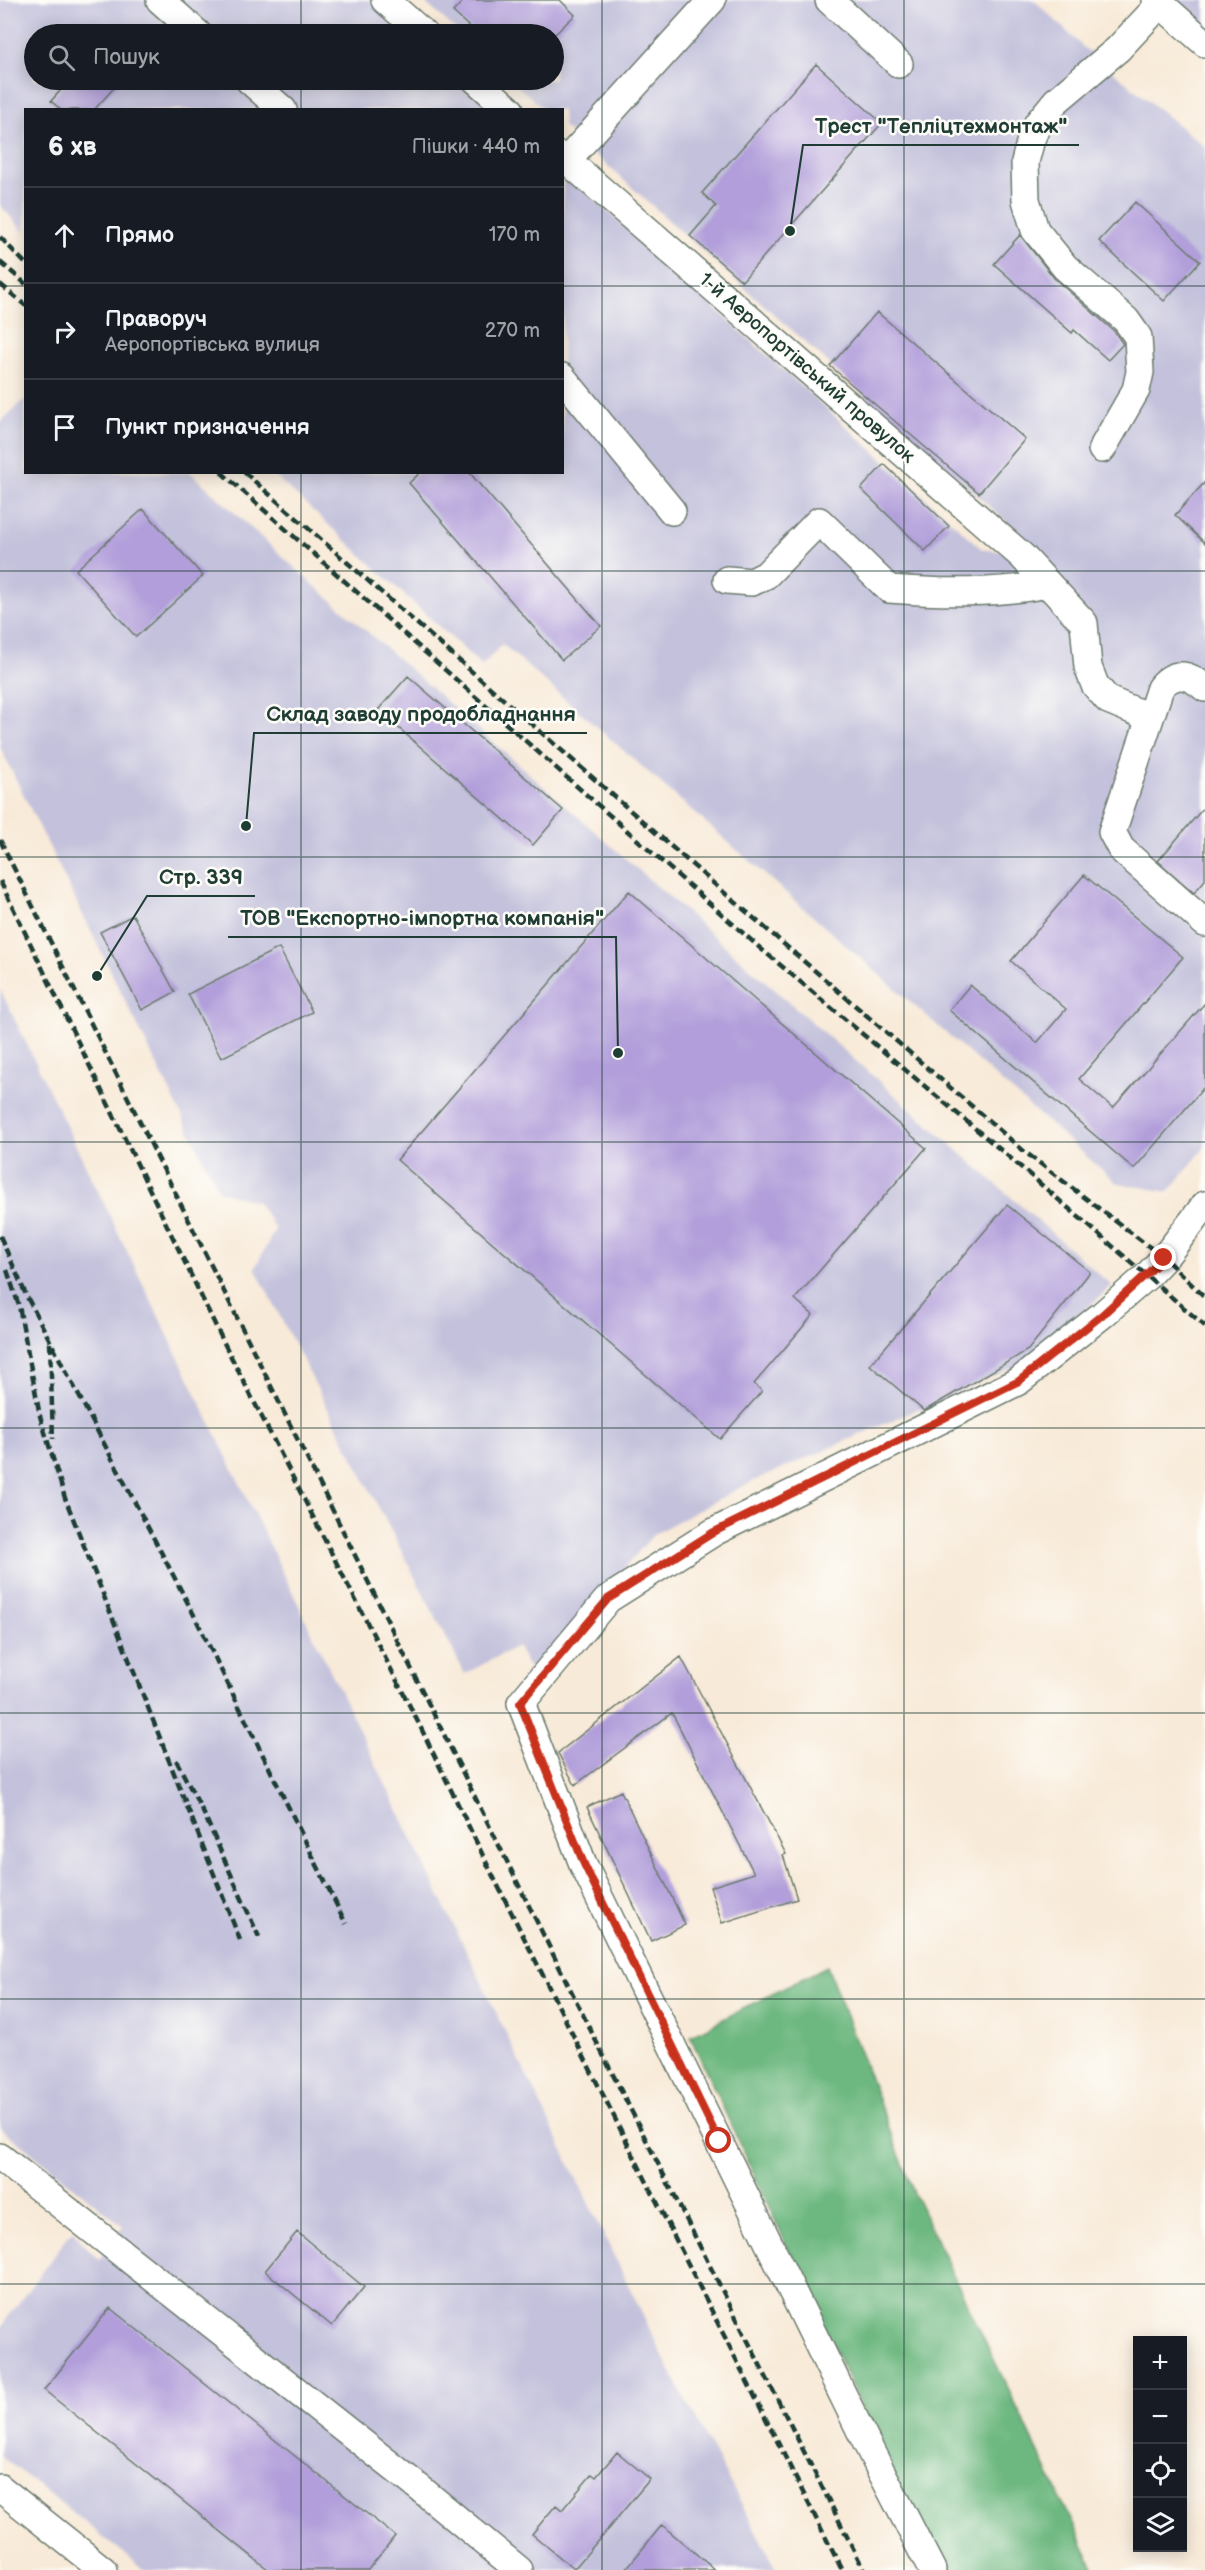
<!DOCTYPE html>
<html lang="uk">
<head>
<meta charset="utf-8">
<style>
	:root { --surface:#171b24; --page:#242831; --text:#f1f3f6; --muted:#9ea1a6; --line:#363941 }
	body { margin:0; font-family:"Balsamiq Sans",sans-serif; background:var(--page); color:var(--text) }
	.controls { position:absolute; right:18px; bottom:18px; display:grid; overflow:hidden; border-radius:0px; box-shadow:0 3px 15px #0003 }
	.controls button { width:54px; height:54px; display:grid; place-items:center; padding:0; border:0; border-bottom:2px solid var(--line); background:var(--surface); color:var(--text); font:30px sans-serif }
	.stop { position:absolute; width:18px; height:18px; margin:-14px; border:4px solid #c8321e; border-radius:50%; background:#fff }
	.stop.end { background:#c8321e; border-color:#fff; box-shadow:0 2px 6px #0008 }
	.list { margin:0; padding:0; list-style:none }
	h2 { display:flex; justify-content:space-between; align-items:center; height:78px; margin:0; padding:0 24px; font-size:26px }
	h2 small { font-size:20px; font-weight:400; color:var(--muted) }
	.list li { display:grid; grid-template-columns:39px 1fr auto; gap:18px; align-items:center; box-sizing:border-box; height:96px; padding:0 24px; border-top:2px solid var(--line) }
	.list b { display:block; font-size:22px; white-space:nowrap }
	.list p { margin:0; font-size:20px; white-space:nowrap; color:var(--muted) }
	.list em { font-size:20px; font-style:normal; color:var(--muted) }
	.icon { flex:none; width:33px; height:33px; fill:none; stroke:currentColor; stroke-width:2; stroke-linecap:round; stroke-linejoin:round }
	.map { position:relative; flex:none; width:1205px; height:2570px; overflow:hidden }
	.search { position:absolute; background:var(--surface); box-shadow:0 3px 15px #0003; left:24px; top:24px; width:540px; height:66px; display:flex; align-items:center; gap:15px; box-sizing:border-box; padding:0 21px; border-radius:33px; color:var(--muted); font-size:22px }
	.panel { position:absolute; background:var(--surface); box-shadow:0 3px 15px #0003; left:24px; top:108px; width:540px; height:366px; border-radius:0px }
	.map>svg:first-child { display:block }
	.industrial { fill:#c3c1db }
	.forest { fill:#6db880; stroke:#467a5a; stroke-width:1.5 }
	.building { fill:#b19eda }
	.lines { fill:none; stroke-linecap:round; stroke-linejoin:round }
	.minor-casing { stroke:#6b7a6d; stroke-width:30 }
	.minor { stroke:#fff; stroke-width:27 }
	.rail { stroke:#1f3d34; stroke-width:4.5; stroke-dasharray:9 4.5; stroke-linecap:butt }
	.route { stroke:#c8321e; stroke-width:8 }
	.grid { fill:none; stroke:#1f3d34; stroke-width:1.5; stroke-opacity:0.55 }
	.labels { text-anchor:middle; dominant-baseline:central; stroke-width:5; stroke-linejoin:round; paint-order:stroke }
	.street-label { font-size:20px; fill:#1f3d34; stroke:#fdfcf7 }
	.leader { fill:none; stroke:#1f3d34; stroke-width:2 }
	.callout-dot { fill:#1f3d34; stroke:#fdfcf7; stroke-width:2 }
	.callout-label { font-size:21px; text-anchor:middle; font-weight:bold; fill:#1f3d34; stroke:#fdfcf7; stroke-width:5; stroke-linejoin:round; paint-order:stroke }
</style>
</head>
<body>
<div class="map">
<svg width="1205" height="2570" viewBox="0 0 1205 2570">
	<rect width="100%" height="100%" fill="#fdfcf7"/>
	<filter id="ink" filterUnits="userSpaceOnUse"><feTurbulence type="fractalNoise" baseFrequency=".0167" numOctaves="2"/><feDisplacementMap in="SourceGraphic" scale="12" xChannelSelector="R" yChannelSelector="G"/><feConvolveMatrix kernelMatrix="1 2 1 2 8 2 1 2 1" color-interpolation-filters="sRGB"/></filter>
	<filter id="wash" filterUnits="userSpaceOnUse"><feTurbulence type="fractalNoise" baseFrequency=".008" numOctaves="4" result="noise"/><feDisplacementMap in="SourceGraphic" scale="24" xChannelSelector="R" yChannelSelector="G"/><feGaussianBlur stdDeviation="1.35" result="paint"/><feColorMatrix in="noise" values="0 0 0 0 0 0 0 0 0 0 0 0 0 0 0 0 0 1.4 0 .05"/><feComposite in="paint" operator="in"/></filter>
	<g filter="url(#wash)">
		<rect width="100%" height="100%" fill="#f8ead8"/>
		<path class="industrial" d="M0 0H372L410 34H34V80H461L494 109 26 110 25 233 0 205Z
			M422 0H1034L1083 47 1205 147V1147L1169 1192 1117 1183 502 644 482 666 272 473 562 472 563 171 982 549 1000 551 1018 532 563 126 562 110 544 109 511 80H554V34H461Z
			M1173 0H1205V29Z
			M25 399 26 472 191 473 296 569 1112 1286 1028 1361 745 1485 654 1534 532 1673 517 1646 465 1674 255 1268 275 1229 258 1202 219 1191 0 747V422Z
			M0 989 667 2365 777 2570H145L0 2455V2328L72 2231 99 2260 123 2226 0 2128Z"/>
		<path class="forest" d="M827 1966 914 2193 1095 2570H943L875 2437 690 2036Z"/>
		<g id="blocks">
			<path class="building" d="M464 0H560L575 15 555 34H477L453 12Z
				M816 64 882 123 742 281 690 236 716 206 702 193Z
				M70 80H121L94 110H61L51 101Z
				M1135 202 1200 261 1164 301 1099 241Z
				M1020 235 1055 279 1114 331 1123 344 1108 360 1074 330 1072 333 994 264Z
				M877 312 1025 439 979 493 830 366Z
				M884 464 949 526 925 551 861 489Z
				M421 472H469L601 626 562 660 409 483Z
				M1205 482V543L1175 515Z
				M143 509 203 576 136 637 76 570Z
				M408 676 563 810 533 845 378 710Z
				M1205 806V880L1194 893 1158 861Z
				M1084 875 1183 957 1079 1079 1113 1108 1205 1003V1086L1134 1169 949 1010 970 985 1037 1043 1066 1009 1011 961Z
				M629 891 926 1148 795 1299 813 1315 754 1384 762 1391 720 1439 397 1160Z
				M133 915 175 992 142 1010 100 932Z
				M279 948 312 1012 221 1058 188 994Z
				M1007 1205 1090 1272 1028 1350 924 1411 870 1365Z
				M681 1657 786 1854 783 1855 797 1899 722 1923 710 1887 754 1873 672 1713 575 1785 558 1753Z
				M621 1791 685 1925 651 1941 587 1807Z
				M297 2232 364 2287 332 2326 265 2271Z
				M110 2308 395 2536 368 2570H269L44 2390Z
				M617 2452 650 2479 574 2569 532 2534 556 2505 562 2510 592 2474 596 2477Z
				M662 2525 715 2570H625Z"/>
		</g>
	</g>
	<g filter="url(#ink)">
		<use href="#blocks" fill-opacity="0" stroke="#6b7a6d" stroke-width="1.5"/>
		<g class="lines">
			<g class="minor-casing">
				<path id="minor" d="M160 0 198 34
					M385 0 424 34
					M829 0 899 64
					M1156 0 1205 43
					M249 80 283 110
					M476 80 510 110
					M562 156 1022 556 1084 623 1088 667 1095 685 1108 700 1149 717
					M567 160 712 0
					M562 377 672 511
					M1102 449 1136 390 1140 372 1138 337 1126 320 1065 267 1035 230 1026 200 1025 162 1031 139 1038 123 1056 101 1118 49 1160 4
					M727 580 752 582 766 575 819 521 889 589C942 593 995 594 1048 584
					M1205 688C1190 675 1175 669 1160 688L1112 832 1121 849 1205 923
					M0 2157 422 2490 519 2570
					M0 2488 103 2570
					M932 2570 865 2440 583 1864 521 1703 608 1599 714 1532 1019 1381 1102 1315 1146 1277 1164 1258 1205 1205"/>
			</g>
			<use href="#minor" class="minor"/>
			<path class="rail" d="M0 237 26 264
				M0 262 26 284
				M0 284 26 306
				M221 472 760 948 1008 1156 1205 1326
				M244 472 705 876 1025 1152 1164 1258 1205 1297
				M0 840 601 2051 864 2570
				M0 881 223 1341 419 1724 490 1870 842 2570
				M0 1236 27 1297 192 1611 346 1924
				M7 1270 19 1306 40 1416 65 1498 240 1940
				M50 1343 53 1439
				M176 1760 204 1814 259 1937"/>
		</g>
	</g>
	<g class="lines" filter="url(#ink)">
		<path class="route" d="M719 2141 584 1864 520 1703 608 1599 714 1532 1019 1381 1102 1315 1164 1258"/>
	</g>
	<path class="grid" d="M301 0V34M602 0V2570M904 0V2570M301 80V110M0 286H26M562 286H1205M301 472V2570M0 571H1205M0 857H1205M0 1142H1205M0 1428H1205M0 1713H1205M0 1999H1205M0 2284H1205"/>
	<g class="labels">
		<g class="street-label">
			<text transform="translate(807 368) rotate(41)">1-й Аеропортівський провулок</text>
		</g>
	</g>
	<path class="leader" d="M790 231L803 145H1079M246 826L254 733H587M97 976L147 896H255M618 1053L616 937H228"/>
	<g class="callout-dot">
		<circle cx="790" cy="231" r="6"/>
		<circle cx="246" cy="826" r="6"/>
		<circle cx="97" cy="976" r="6"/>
		<circle cx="618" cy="1053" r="6"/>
	</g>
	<g class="callout-label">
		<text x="941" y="133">Трест "Тепліцтехмонтаж"</text>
		<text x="421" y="721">Склад заводу продобладнання</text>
		<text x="201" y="884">Стр. 339</text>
		<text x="422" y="925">ТОВ "Експортно-імпортна компанія"</text>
	</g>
</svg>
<div class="controls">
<button>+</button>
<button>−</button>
<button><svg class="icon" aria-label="locate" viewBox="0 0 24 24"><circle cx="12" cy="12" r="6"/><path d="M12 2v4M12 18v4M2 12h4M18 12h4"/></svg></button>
<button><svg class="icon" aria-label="layers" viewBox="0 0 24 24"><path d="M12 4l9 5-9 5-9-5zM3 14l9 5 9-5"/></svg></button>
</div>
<div class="stop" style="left:719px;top:2141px"></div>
<div class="stop end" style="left:1164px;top:1258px"></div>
<div class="search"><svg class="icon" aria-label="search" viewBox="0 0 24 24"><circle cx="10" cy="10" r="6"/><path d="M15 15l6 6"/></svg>Пошук</div>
<section class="panel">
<h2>6 хв<small>Пішки · 440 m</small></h2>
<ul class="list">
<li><svg class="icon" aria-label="ahead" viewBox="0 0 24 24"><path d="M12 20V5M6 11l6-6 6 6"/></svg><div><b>Прямо</b></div><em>170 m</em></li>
<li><svg class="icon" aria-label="right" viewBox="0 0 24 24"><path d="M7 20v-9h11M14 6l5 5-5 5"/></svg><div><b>Праворуч</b><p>Аеропортівська вулиця</p></div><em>270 m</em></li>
<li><svg class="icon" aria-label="arrive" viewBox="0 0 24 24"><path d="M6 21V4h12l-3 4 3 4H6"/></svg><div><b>Пункт призначення</b></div></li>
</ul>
</section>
</div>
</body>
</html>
